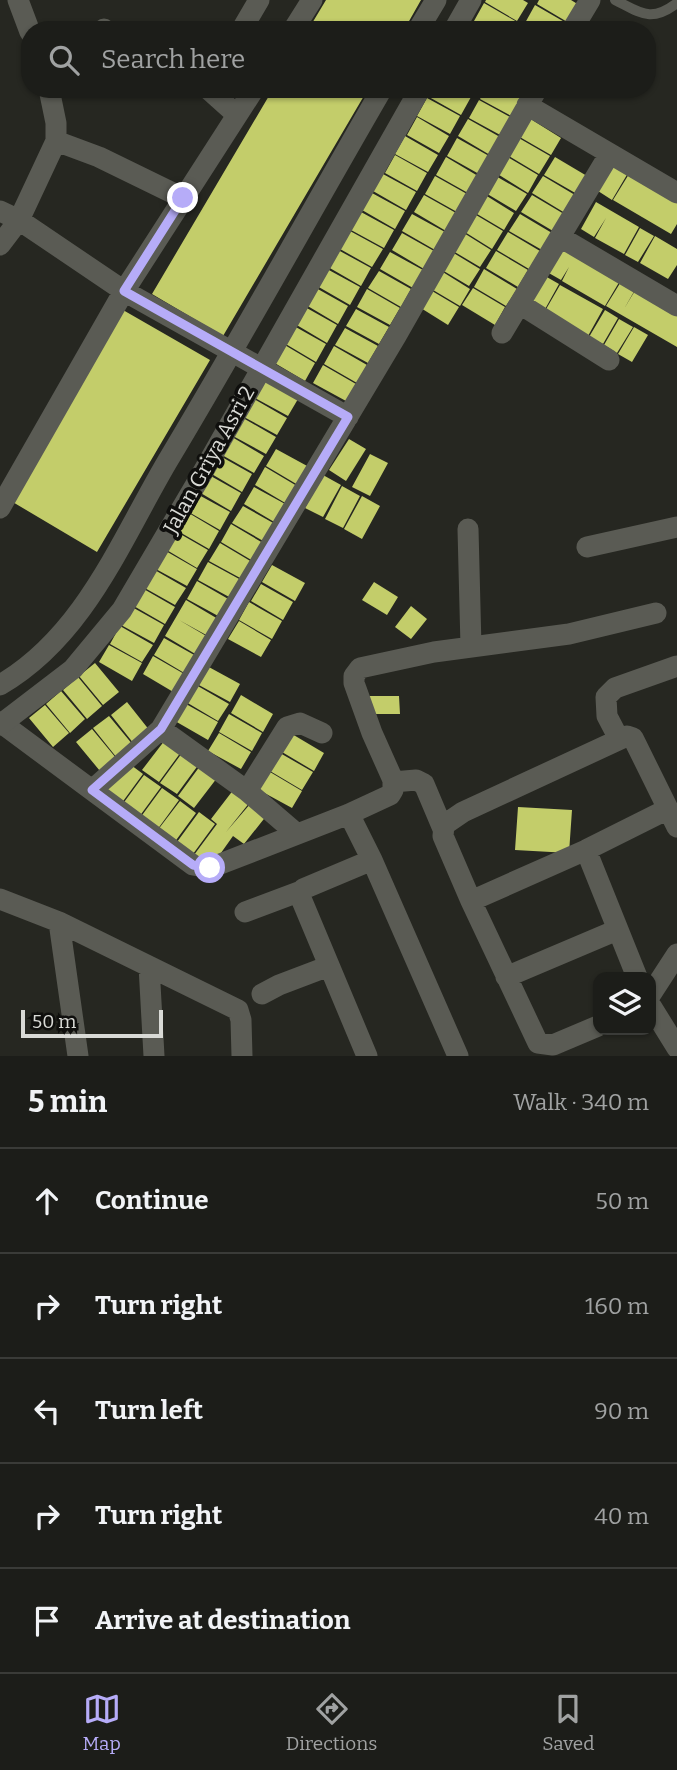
<!DOCTYPE html>
<html lang="en">
<head>
<meta charset="utf-8">
<style>
	:root { --surface:#1c1d19; --page:#252622; --text:#f1f3f6; --muted:#a0a2a2; --line:#3a3b38; --accent:#b6acf8 }
	body { margin:0; font-family:Bitter,serif; background:var(--page); color:var(--text) }
	.controls { position:absolute; right:21px; bottom:21px; display:grid; overflow:hidden; border-radius:14px; box-shadow:0 2px 5px #0004 }
	.controls button { width:63px; height:63px; display:grid; place-items:center; padding:0; border:0; border-bottom:2px solid var(--line); background:var(--surface); color:var(--text); font:35px sans-serif }
	.scale { position:absolute; left:21px; bottom:18px; width:142px; box-sizing:border-box; padding-left:7px; border:4px solid #d9dad6; border-top:0; font-size:19px; line-height:24px; white-space:nowrap; color:#d9dad6; -webkit-text-stroke:5px #0f0f0d; paint-order:stroke }
	.stop { position:absolute; width:21px; height:21px; margin:-16px; border:5px solid #b6acf8; border-radius:50%; background:#fff }
	.stop.end { background:#b6acf8; border-color:#fff; box-shadow:0 2px 7px #0008 }
	.list { margin:0; padding:0; list-style:none }
	h2 { display:flex; justify-content:space-between; align-items:center; height:91px; margin:0; padding:0 28px; font-size:30px }
	h2 small { font-size:23px; font-weight:400; color:var(--muted) }
	.list li { display:grid; grid-template-columns:46px 1fr auto; gap:21px; align-items:center; box-sizing:border-box; height:105px; padding:0 28px; border-top:2px solid var(--line) }
	.list b { display:block; font-size:26px; white-space:nowrap }
	.list em { font-size:23px; font-style:normal; color:var(--muted) }
	.icon { flex:none; width:38px; height:38px; fill:none; stroke:currentColor; stroke-width:2; stroke-linecap:round; stroke-linejoin:round }
	.map { position:relative; flex:none; width:677px; height:1056px; overflow:hidden }
	.search { position:absolute; background:var(--surface); box-shadow:0 2px 5px #0004; left:21px; right:21px; top:21px; height:77px; display:flex; align-items:center; gap:18px; box-sizing:border-box; padding:0 24px; border-radius:28px; color:var(--muted); font-size:26px }
	.sheet { height:616px; background:var(--surface) }
	nav { display:flex; justify-content:space-around; align-items:center; box-sizing:border-box; height:98px; border-top:2px solid var(--line); background:var(--surface); font-size:19px; color:var(--muted) }
	nav a { display:grid; justify-items:center; gap:4px }
	nav .on { color:var(--accent) }
	.map>svg:first-child { display:block }
	.building { fill:#c3cd6a }
	.lines { fill:none; stroke-linecap:round; stroke-linejoin:round }
	.lane { stroke:#5a5b54; stroke-width:10 }
	.street { stroke:#5a5b54; stroke-width:21 }
	.secondary { stroke:#5a5b54; stroke-width:21 }
	.route { stroke:#b6acf8; stroke-width:9 }
	.labels { text-anchor:middle; dominant-baseline:central; stroke-width:7; stroke-linejoin:round; paint-order:stroke }
	.street-label { font-size:21px; fill:#d9dad6; stroke:#0f0f0d }
</style>
</head>
<body>
<div class="map">
<svg width="677" height="1056" viewBox="0 0 677 1056">
	<rect width="100%" height="100%" fill="#262721"/>
	<path class="building" d="M326 0H421L404 30H308Z
		M486 0H523L528 3 517 21 485 2Z
		M539 0H571L579 5 569 23 537 4Z
		M484 3 517 22 512 30H489L474 21Z
		M535 5 568 24 564 30H537L525 23Z
		M273 89H368L223 336 152 294Z
		M433 89H457L471 97 461 115 429 97Z
		M486 89H504L523 100 513 117 480 99Z
		M427 98 460 116 450 134 417 116Z
		M479 100 512 118 502 136 469 118Z
		M417 117 449 136 439 153 407 135Z
		M529 118 561 138 551 155 518 136Z
		M468 119 500 137 490 155 458 136Z
		M405 136 438 155 428 172 395 154Z
		M517 137 550 156 539 174 507 155Z
		M457 138 489 156 479 174 447 156Z
		M395 155 427 173 417 191 385 173Z
		M506 156 538 175 528 193 496 173Z
		M446 157 478 176 468 193 436 175Z
		M555 157 587 176 577 194 544 175Z
		M614 165 628 173 612 200 598 191Z
		M383 174 416 192 406 210 373 191Z
		M629 174 677 201V224L671 234 613 200Z
		M494 175 527 194 516 211 484 192Z
		M435 176 467 194 457 212 425 194Z
		M543 176 575 195 565 213 532 193Z
		M372 193 405 211 395 229 362 210Z
		M482 193 514 213 504 230 472 211Z
		M424 195 456 213 446 231 414 212Z
		M532 195 564 214 553 231 521 212Z
		M596 202 639 227 624 254 595 238 606 218 594 237 581 229Z
		M361 212 394 230 384 248 351 230Z
		M471 212 503 231 492 249 460 229Z
		M412 214 445 232 435 250 402 231Z
		M520 214 552 233 542 250 509 231Z
		M640 228 654 236 638 262 625 255Z
		M459 230 491 250 480 267 448 248Z
		M350 231 383 249 372 267 340 249Z
		M508 232 540 251 529 269 497 250Z
		M402 233 434 251 424 269 392 250Z
		M655 236 677 249V265L668 279 640 263Z
		M562 246 621 279 605 306 562 281 569 267 561 280 547 272Z
		M447 249 480 269 469 286 437 267Z
		M338 250 371 268 361 286 328 267Z
		M496 251 528 270 518 287 486 268Z
		M390 252 423 270 413 288 380 269Z
		M327 269 360 287 350 305 317 286Z
		M438 269 470 289 460 306 428 287Z
		M484 269 517 289 506 306 474 287Z
		M379 271 411 289 401 307 368 288Z
		M545 276 559 284 544 311 530 303Z
		M622 280 636 288 624 309 636 289 677 312V347L606 306Z
		M560 285 603 309 588 336 545 311Z
		M316 288 348 306 338 324 306 305Z
		M427 288 459 307 448 325 416 305Z
		M473 288 505 307 495 325 462 305Z
		M367 289 400 308 390 325 357 307Z
		M305 307 337 325 327 343 295 324Z
		M356 309 389 327 379 344 346 326Z
		M123 310 210 360 97 552 11 501Z
		M605 310 618 318 603 344 589 337Z
		M619 319 633 327 617 353 604 345Z
		M294 326 326 344 316 362 284 343Z
		M634 327 648 335 632 362 618 354Z
		M345 328 378 346 368 363 335 345Z
		M283 344 315 363 305 381 273 362Z
		M334 346 367 365 357 383 324 364Z
		M323 365 356 384 346 401 313 383Z
		M266 380 298 399 288 416 255 398Z
		M254 399 287 418 277 435 244 417Z
		M243 418 276 437 266 454 233 436Z
		M232 437 264 456 254 473 222 455Z
		M349 439 366 449 346 481 329 470Z
		M276 449 309 467 298 485 266 466Z
		M370 454 388 463 370 496 352 487Z
		M220 456 252 474 242 492 210 473Z
		M265 467 297 486 287 504 255 485Z
		M209 475 241 493 231 511 199 492Z
		M323 475 341 485 323 517 305 508Z
		M342 486 360 496 343 528 325 519Z
		M254 487 287 505 276 523 244 504Z
		M197 494 230 512 220 530 187 511Z
		M362 496 380 506 362 539 344 529Z
		M243 506 275 524 265 542 232 523Z
		M187 512 219 531 209 549 176 530Z
		M231 524 263 543 253 561 221 542Z
		M175 531 208 550 197 568 165 549Z
		M220 543 252 562 242 579 209 561Z
		M164 550 197 569 187 586 154 568Z
		M208 562 241 580 231 598 198 580Z
		M272 565 305 583 295 601 262 582Z
		M153 569 186 588 175 605 143 587Z
		M197 581 230 600 220 617 187 599Z
		M374 582 398 597 387 615 362 600Z
		M261 584 293 602 283 620 251 601Z
		M142 588 175 607 165 624 132 605Z
		M186 600 218 619 208 636 179 620 208 637 197 655 165 636Z
		M249 602 282 621 272 639 239 620Z
		M411 606 427 619 411 639 395 627Z
		M132 607 164 625 154 643 121 625Z
		M239 621 271 640 261 657 228 639Z
		M120 626 153 645 142 662 110 644Z
		M164 638 196 656 186 674 154 655Z
		M109 645 142 663 132 681 99 662Z
		M153 656 186 675 175 693 143 674Z
		M95 663 119 692 103 705 79 676Z
		M207 666 240 684 230 702 197 684Z
		M78 677 102 706 87 719 63 690Z
		M196 685 229 704 218 721 186 702Z
		M61 691 85 719 70 733 46 704Z
		M241 695 273 714 263 732 231 713Z
		M367 696H399L400 714H367Z
		M127 702 150 731 134 744 111 715Z
		M186 704 218 722 208 740 175 721Z
		M45 705 69 733 53 747 29 718Z
		M229 714 262 733 252 751 219 732Z
		M109 716 133 745 117 758 93 728Z
		M92 729 116 758 100 771 76 742Z
		M219 733 251 752 241 769 208 751Z
		M292 734 324 753 314 771 282 752Z
		M165 740 181 752 159 782 142 770Z
		M182 753 199 764 177 794 160 783Z
		M280 753 313 772 302 790 270 771Z
		M127 762 143 774 121 804 105 792Z
		M200 766 217 778 194 808 178 796Z
		M270 772 302 791 292 808 259 790Z
		M144 775 161 787 139 817 122 805Z
		M162 788 179 800 157 830 140 818Z
		M234 789 250 802 226 832 251 803 267 815 244 844 233 836 211 867 194 855 217 824 211 819Z
		M180 801 196 813 174 843 157 831Z
		M518 807 572 810 569 853 515 850Z
		M199 812 215 824 193 854 177 842Z"/>
	<g class="lines">
		<path class="lane" d="M615 0C641 13 651 23 677 3"/>
		<path class="street" d="M18 0 30 32
			M242 29 259 0
			M103 30 104 29
			M293 30 312 0
			M572 30 590 0
			M208 89 237 115
			M527 105 677 193
			M56 141 99 157 183 198
			M0 211 19 220 124 291 348 417
			M560 237 677 306
			M0 245 19 220 56 141V123L49 89
			M520 304 609 360
			M502 333 609 155
			M0 508 124 291 254 89
			M468 529 471 647
			M587 547 677 527
			M0 722 193 865 210 868 349 814 390 795 393 790V780L372 733 354 683V676L360 668 434 652 569 634 656 613
			M161 729 247 791 297 834
			M619 739 607 716 606 697 615 688 677 666
			M393 782 416 780 424 784 443 829
			M92 790 161 729 396 336 537 89
			M247 791 287 727 300 723 322 733
			M668 809 586 850 471 901 443 836 444 825 463 812 627 736 633 738 636 744 677 827
			M349 814 372 860 458 1056
			M586 850 637 977
			M0 899 59 922 238 1010 241 1020 242 1056
			M471 901 538 1043 553 1045 598 1026
			M245 912 301 891
			M59 922 78 1056
			M149 966 154 1056
			M506 977 617 930
			M262 994 279 985 329 966
			M651 994 677 954
			M651 1006 677 1048
			M367 1056 300 896 303 889 372 860"/>
		<path class="secondary" d="M418 30 436 0
			M454 30 471 0
			M0 685C84 636 120 542 167 462 241 339 310 213 382 89
			M0 725 73 669 122 610 199 479 420 89"/>
	</g>
	<g class="lines">
		<path class="route" d="M183 198 124 291 348 417 161 729 92 790 193 865 210 868"/>
	</g>
	<g class="labels">
		<g class="street-label">
			<text transform="translate(209 460) rotate(-61)">Jalan Griya Asri 2</text>
		</g>
	</g>
</svg>
<div class="controls">
<button><svg class="icon" aria-label="layers" viewBox="0 0 24 24"><path d="M12 4l9 5-9 5-9-5zM3 14l9 5 9-5"/></svg></button>
</div>
<div class="scale">50 m</div>
<div class="stop" style="left:210px;top:868px"></div>
<div class="stop end" style="left:183px;top:198px"></div>
<div class="search"><svg class="icon" aria-label="search" viewBox="0 0 24 24"><circle cx="10" cy="10" r="6"/><path d="M15 15l6 6"/></svg>Search here</div>
</div>
<section class="sheet">
<h2>5 min<small>Walk · 340 m</small></h2>
<ul class="list">
<li><svg class="icon" aria-label="ahead" viewBox="0 0 24 24"><path d="M12 20V5M6 11l6-6 6 6"/></svg><div><b>Continue</b></div><em>50 m</em></li>
<li><svg class="icon" aria-label="right" viewBox="0 0 24 24"><path d="M7 20v-9h11M14 6l5 5-5 5"/></svg><div><b>Turn right</b></div><em>160 m</em></li>
<li><svg class="icon" aria-label="left" viewBox="0 0 24 24"><path d="M17 20v-9H6M10 6l-5 5 5 5"/></svg><div><b>Turn left</b></div><em>90 m</em></li>
<li><svg class="icon" aria-label="right" viewBox="0 0 24 24"><path d="M7 20v-9h11M14 6l5 5-5 5"/></svg><div><b>Turn right</b></div><em>40 m</em></li>
<li><svg class="icon" aria-label="arrive" viewBox="0 0 24 24"><path d="M6 21V4h12l-3 4 3 4H6"/></svg><div><b>Arrive at destination</b></div></li>
</ul>
</section>
<nav>
<a class="on"><svg class="icon" aria-label="map" viewBox="0 0 24 24"><path d="M3 6l6-2 6 2 6-2v14l-6 2-6-2-6 2zM9 4v14M15 6v14"/></svg>Map</a>
<a><svg class="icon" aria-label="directions" viewBox="0 0 24 24"><path d="M12 3l9 9-9 9-9-9zM9 14v-3h6M13 9l2 2-2 2"/></svg>Directions</a>
<a><svg class="icon" aria-label="saved" viewBox="0 0 24 24"><path d="M7 4h10v16l-5-4-5 4z"/></svg>Saved</a>
</nav>
</body>
</html>
